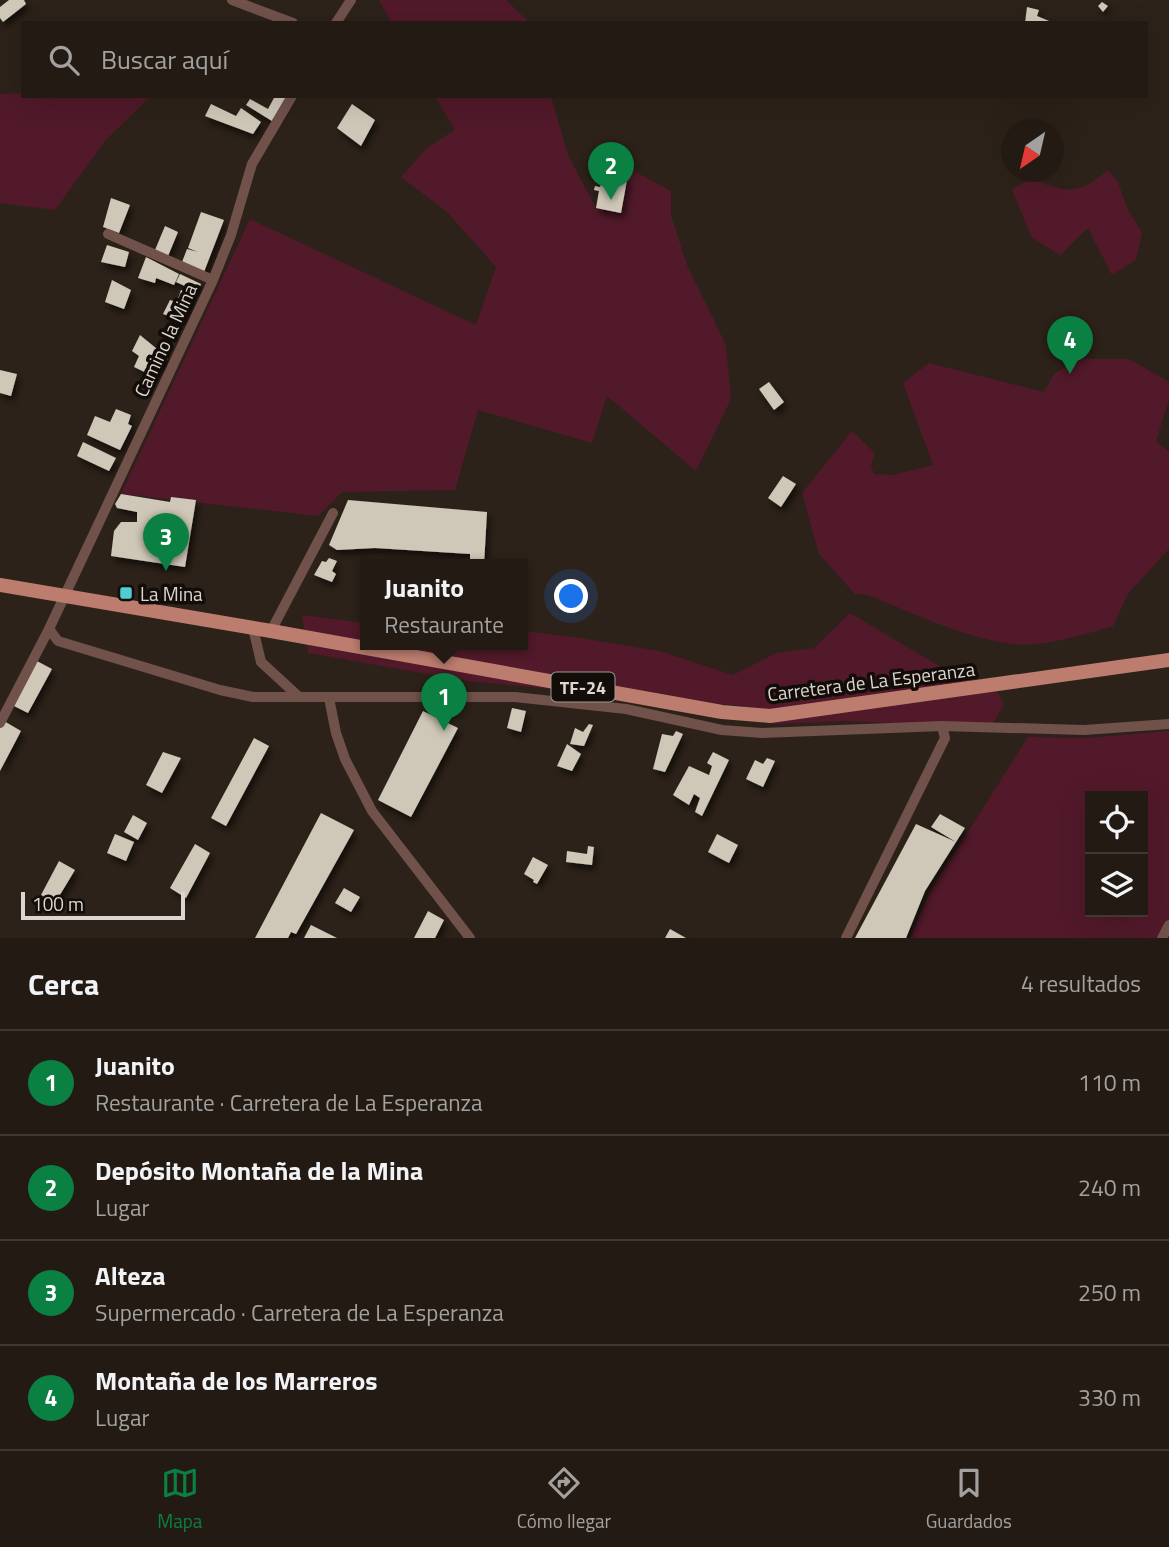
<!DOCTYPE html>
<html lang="es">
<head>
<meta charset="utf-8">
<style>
	:root { --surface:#221a13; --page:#2a231c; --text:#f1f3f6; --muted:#a2a1a0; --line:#3f3833; --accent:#0b8043 }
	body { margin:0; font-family:"Titillium Web",sans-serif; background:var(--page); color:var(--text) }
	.controls { position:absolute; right:21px; bottom:21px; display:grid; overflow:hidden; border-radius:0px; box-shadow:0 7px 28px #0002 }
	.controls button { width:63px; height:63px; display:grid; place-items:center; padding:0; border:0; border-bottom:2px solid var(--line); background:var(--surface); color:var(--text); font:35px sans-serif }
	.compass { position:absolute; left:1001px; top:119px; width:63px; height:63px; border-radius:50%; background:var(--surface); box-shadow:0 7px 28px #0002; rotate:214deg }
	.scale { position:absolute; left:21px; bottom:18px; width:164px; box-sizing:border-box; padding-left:7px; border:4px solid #ddd6d0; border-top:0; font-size:19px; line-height:24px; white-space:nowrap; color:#ddd6d0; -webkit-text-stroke:5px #120d09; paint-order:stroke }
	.you { position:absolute; left:572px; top:597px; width:24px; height:24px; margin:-18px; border:5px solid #fff; border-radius:50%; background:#1a73e8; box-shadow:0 0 0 10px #1a73e833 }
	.badge { display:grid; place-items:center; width:46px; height:46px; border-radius:50%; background:var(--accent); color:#fff; font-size:23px; font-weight:700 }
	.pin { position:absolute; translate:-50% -58px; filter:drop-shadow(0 2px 4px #0008) }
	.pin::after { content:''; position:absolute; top:37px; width:24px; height:21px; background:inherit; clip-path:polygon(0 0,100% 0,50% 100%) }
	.popup { position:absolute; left:360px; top:559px; width:168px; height:91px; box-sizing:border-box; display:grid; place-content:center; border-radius:0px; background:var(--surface); filter:drop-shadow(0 2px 5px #0005); font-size:23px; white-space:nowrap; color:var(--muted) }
	.popup b { font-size:26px; color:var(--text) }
	.popup::after { content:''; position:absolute; left:50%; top:100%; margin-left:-14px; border:14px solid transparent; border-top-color:var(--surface) }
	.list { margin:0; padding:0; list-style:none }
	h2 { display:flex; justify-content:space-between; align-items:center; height:91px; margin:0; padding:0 28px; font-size:30px }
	h2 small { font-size:23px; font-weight:400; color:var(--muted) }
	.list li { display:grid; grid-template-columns:46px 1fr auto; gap:21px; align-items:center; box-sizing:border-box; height:105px; padding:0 28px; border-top:2px solid var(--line) }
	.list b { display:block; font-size:26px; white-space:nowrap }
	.list p { margin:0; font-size:23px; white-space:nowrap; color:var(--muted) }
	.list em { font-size:23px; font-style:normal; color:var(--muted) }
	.icon { flex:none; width:38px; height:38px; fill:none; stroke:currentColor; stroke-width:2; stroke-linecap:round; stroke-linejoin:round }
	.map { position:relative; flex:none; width:1169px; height:938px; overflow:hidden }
	.search { position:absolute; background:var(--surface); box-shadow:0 7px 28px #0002; left:21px; right:21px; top:21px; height:77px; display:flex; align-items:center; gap:18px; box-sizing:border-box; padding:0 24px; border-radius:0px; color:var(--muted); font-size:26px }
	.sheet { height:511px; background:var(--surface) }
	nav { display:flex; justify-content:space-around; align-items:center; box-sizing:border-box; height:98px; border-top:2px solid var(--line); background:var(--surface); font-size:19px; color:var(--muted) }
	nav a { display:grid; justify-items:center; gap:4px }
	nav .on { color:var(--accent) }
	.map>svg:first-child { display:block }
	.green { fill:#51192a; fill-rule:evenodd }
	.building { fill:#cfc8b8; filter:url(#shadow) }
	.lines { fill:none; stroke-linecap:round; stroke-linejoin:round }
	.minor { stroke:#70524b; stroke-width:10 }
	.major { stroke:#bc7d6f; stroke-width:14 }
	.poi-dot { fill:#51ccd5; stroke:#120d09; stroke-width:2.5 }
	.labels { text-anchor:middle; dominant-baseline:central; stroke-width:7; stroke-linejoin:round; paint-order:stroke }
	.shield { fill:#120d09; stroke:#a09a94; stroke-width:2 }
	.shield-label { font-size:18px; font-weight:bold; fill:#ddd6d0 }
	.street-label { font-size:19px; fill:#ddd6d0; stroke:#120d09 }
	.poi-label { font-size:19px; fill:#ddd6d0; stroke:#120d09; text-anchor:start }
</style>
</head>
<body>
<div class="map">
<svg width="1169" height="938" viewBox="0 0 1169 938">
	<defs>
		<filter id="shadow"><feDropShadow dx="3" dy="5" stdDeviation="3.5" flood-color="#0009"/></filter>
	</defs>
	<rect width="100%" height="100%" fill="#2d2219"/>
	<path class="green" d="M379 0H506L530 23H392Z
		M23 93V96H151L105 141 55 210 0 203V94Z
		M435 96H551L568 155 596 208 621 213 627 180 634 171 671 191V215L687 265 726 345 731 399 696 471 607 396 592 443 478 410 455 490 342 492 318 516 121 494 250 219 476 325 496 267 447 212 401 177 427 148 455 130Z
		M1108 170 1118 182 1127 208 1142 233 1136 260 1112 275 1088 228 1060 255 1032 238 1012 190 1030 179C1068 192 1076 197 1108 170Z
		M1078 359H1129L1169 382V400L1156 441 1169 452V549L1128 594 1113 626C1086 634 1040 648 1012 644 962 637 915 614 868 595L855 594 819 554 802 493 852 431 875 453 871 465 874 474 893 475 933 465 903 383 929 363 1044 392 1054 374Z
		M850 613 939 666 998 693 1004 704 991 727 844 721 775 724 744 706 711 703 645 691 563 690 468 681 308 653 302 615 365 623V645H523V631L573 637 660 651 733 675 776 653 814 648Z
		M1169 731V938H910L930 892 1028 737 1086 738ZM1090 796H1143V912H1090Z"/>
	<path class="building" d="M9 0H24L26 4 3 22 0 18V7Z
		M1102 2 1108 6 1103 12 1098 6Z
		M1027 7 1039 10 1037 16 1054 23H1025Z
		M275 96H288L272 121 246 105 250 99 268 109Z
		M211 104 236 116 241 108 261 122 253 134 205 116Z
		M352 104 375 120 361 146 337 128Z
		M603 175 627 180 621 213 596 208 599 191 594 190 595 186 600 187Z
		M111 198 130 205 119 233 103 227Z
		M201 212 224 220 204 272 182 262 187 249 198 252 188 248Z
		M165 226 178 232 168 256 155 250Z
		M107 245 129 252 125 267 101 262Z
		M146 257 179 274 174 285 156 278 155 283 138 278Z
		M180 274 201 284 198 292 176 282Z
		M112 280 131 290 124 309 105 302Z
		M181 290 195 296 183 321 163 314 170 300 177 302Z
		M140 335 168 358 163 367 159 365 153 376 134 367 139 356 132 351Z
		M0 370 17 374 11 396 0 393Z
		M769 382 784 402 774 410 759 389Z
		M116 409 131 415 128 424 132 426 120 450 87 435 95 416 110 422Z
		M83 442 116 458 109 471 77 456Z
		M783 476 796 484 781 507 768 498Z
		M121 494 170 502 171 497 196 500 185 567 111 556 114 531 121 522H137V512L117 508 115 504Z
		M348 500 487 512 484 565H470V554L375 548 337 550 329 545Z
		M329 558 337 561 332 571 336 574 332 582 314 575 322 561 326 562Z
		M35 660 52 669 28 713 12 705Z
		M512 708 526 711 521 732 507 728Z
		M423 711 458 728 411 817 378 800Z
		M4 721 21 731 0 771V728Z
		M589 724 593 725 584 746 570 744 575 728 583 732Z
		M676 731 683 734 665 772 653 769 662 734 673 736Z
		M254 738 269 746 226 826 211 818Z
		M567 744 581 754 572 771 557 766Z
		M163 752 181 758 162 793 146 785Z
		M713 752 729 760 702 816 695 812 700 798 694 794 689 805 673 795 689 766 709 775 712 766 707 763Z
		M767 758 775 761 763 787 746 779 755 760 763 764Z
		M321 813 354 830 296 934 291 932 288 938H255Z
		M940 814 965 828 956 842 931 827Z
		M133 815 147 823 138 840 124 832Z
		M916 824 956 842 925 891 906 938H855Z
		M115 834 134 842 126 861 107 853Z
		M717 834 738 845 729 863 708 852Z
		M195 844 210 853 186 898 170 888Z
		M588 846 594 847 592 865 566 862 567 851 587 854Z
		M533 857 548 865 537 884 533 882 534 880 524 874Z
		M59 861 75 870 55 903 41 895Z
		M344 888 360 897 351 912 335 903Z
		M428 911 444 920 435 938H414Z
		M311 925 337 938H304Z
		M670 929 686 938H665Z"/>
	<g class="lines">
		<path class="minor" d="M232 0 293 23
			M336 23 351 0
			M292 96 252 164 231 235 213 280 49 629 58 641 220 690 253 697H515L626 709 722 730 762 733 942 726 1084 730 1169 724
			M108 234 213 280
			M253 628 261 662 298 696
			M271 631 333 513
			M329 698 336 733 345 759 372 811 470 938
			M0 723 49 629
			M846 938 945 738 942 726
			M1162 938 1169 925"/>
		<path class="major" d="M0 585 271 631 722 712 770 716 1169 660"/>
	</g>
	<rect class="poi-dot" x="119" y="586" width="14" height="14" rx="3.5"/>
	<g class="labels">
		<rect class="shield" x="551.5" y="672.5" width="63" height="29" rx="5"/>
		<g class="shield-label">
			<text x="583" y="687">TF-24</text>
		</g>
		<g class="street-label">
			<text transform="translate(165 340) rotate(-65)">Camino la Mina</text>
			<text transform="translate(871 681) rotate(-7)">Carretera de La Esperanza</text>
		</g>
		<g class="poi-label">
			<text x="140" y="593">La Mina</text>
		</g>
	</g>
</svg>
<div class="controls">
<button><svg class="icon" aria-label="locate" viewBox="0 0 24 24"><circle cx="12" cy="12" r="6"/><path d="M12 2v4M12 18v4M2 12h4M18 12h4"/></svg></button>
<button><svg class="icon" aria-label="layers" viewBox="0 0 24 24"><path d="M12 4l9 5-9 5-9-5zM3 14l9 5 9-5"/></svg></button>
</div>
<svg class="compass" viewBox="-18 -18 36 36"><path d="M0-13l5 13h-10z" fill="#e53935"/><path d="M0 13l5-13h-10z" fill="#a2a1a0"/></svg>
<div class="scale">100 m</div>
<div class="you"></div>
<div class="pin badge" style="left:444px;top:731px">1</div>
<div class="popup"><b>Juanito</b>Restaurante</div>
<div class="pin badge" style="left:611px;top:200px">2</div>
<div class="pin badge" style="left:166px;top:571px">3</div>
<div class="pin badge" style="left:1070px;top:374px">4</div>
<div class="search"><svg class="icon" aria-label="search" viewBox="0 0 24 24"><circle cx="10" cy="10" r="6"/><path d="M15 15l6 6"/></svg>Buscar aquí</div>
</div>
<section class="sheet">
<h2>Cerca<small>4 resultados</small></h2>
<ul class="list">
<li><span class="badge">1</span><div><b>Juanito</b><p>Restaurante · Carretera de La Esperanza</p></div><em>110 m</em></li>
<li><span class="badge">2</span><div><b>Depósito Montaña de la Mina</b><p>Lugar</p></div><em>240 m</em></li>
<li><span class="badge">3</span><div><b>Alteza</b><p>Supermercado · Carretera de La Esperanza</p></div><em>250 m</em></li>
<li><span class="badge">4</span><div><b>Montaña de los Marreros</b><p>Lugar</p></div><em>330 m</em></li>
</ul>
</section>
<nav>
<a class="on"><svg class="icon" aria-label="map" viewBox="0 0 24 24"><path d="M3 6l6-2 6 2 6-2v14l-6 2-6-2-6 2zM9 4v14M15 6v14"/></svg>Mapa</a>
<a><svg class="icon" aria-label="directions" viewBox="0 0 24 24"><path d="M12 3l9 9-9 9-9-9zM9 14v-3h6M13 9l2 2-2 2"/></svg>Cómo llegar</a>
<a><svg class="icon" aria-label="saved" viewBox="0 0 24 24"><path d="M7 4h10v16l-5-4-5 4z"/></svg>Guardados</a>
</nav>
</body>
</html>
